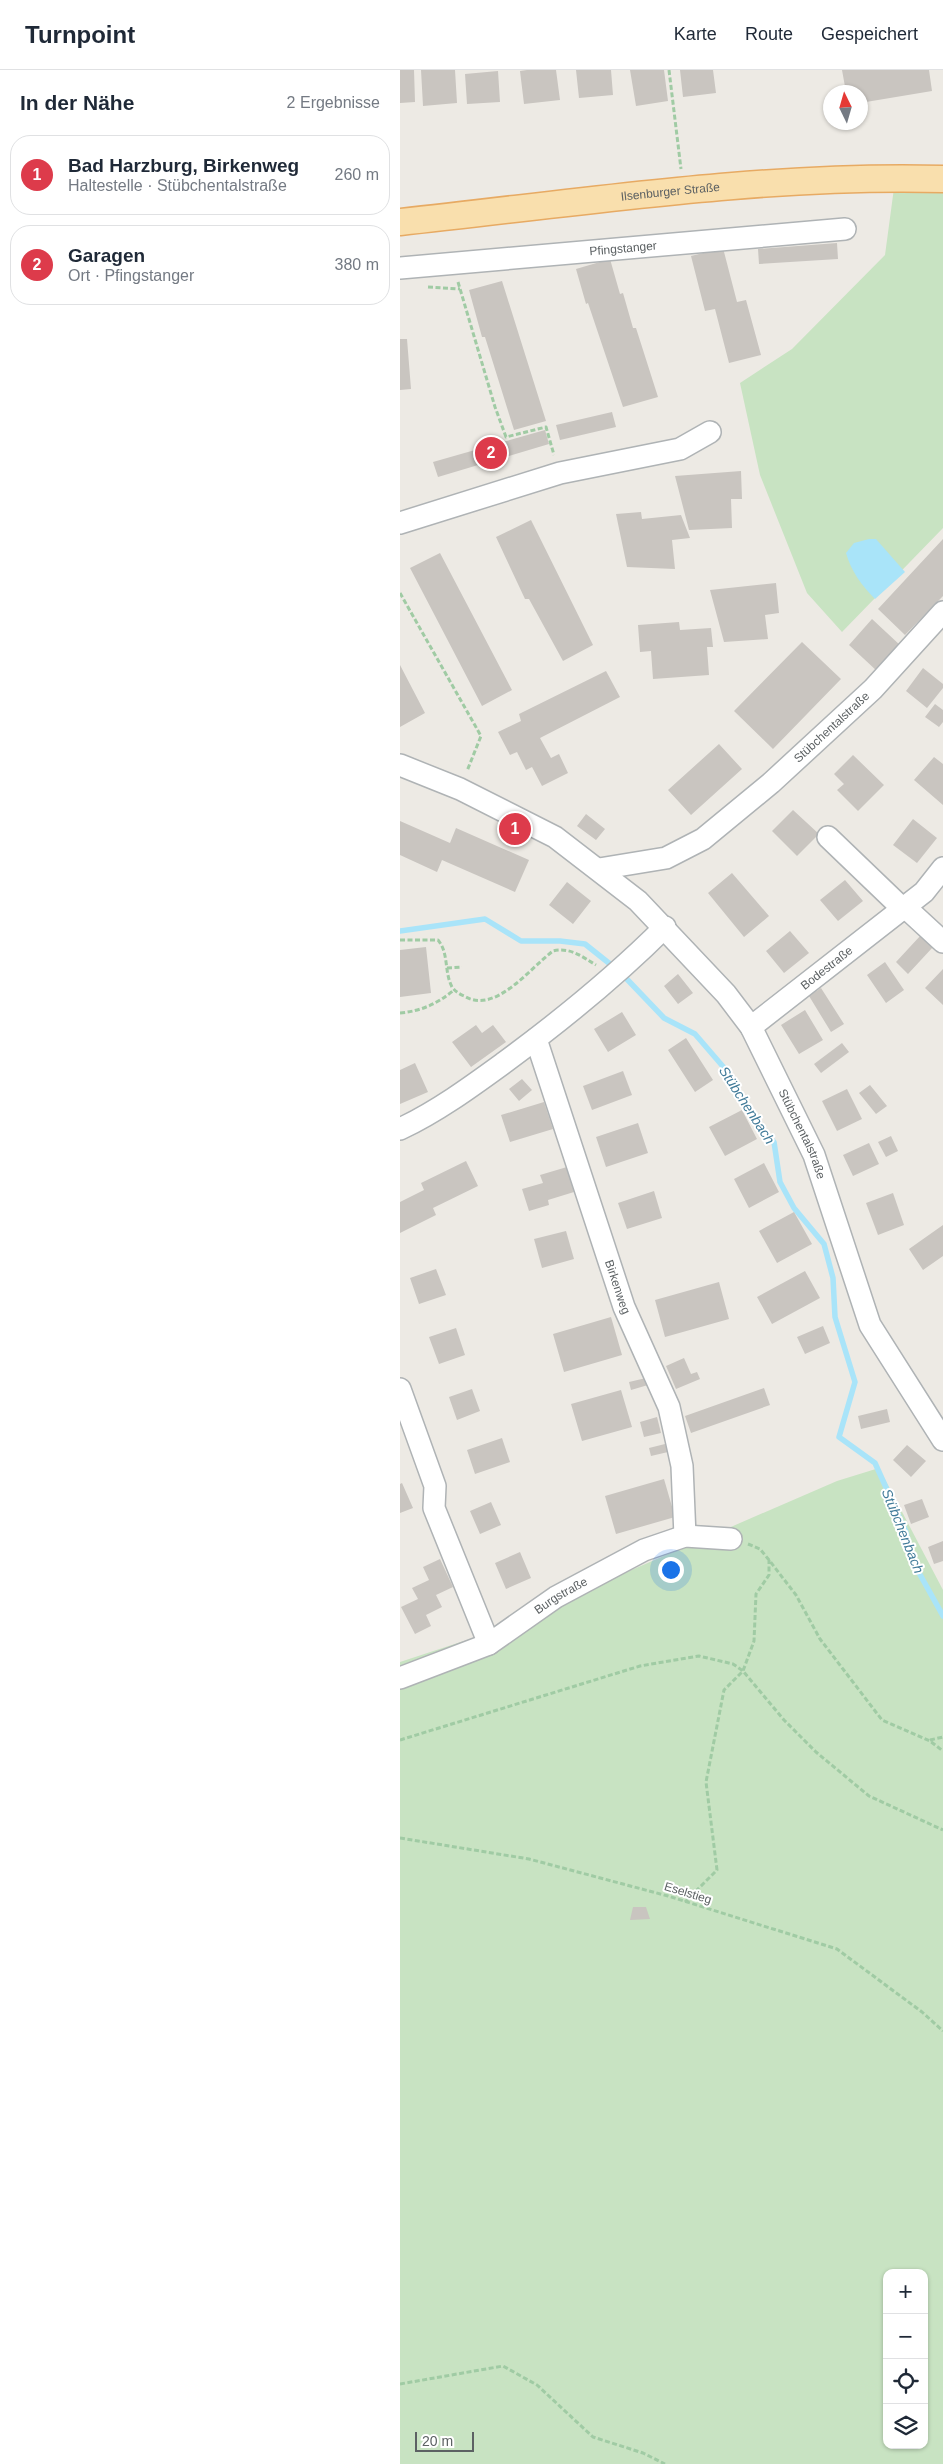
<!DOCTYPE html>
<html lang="de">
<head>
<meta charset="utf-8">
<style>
	:root { --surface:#fff; --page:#f6f6f7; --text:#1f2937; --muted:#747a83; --line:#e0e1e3; --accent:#dd3b4b }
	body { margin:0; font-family:Helvetica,sans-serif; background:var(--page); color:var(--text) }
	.controls { position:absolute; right:15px; bottom:15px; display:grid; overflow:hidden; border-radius:10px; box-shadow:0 1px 4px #0004 }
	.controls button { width:45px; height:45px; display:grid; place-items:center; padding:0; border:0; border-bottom:1px solid var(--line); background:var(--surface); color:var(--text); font:25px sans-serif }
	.compass { position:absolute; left:423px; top:15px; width:45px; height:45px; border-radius:50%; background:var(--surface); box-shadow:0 1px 4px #0004; rotate:355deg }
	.scale { position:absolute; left:15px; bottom:12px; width:59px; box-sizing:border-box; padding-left:5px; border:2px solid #5c6163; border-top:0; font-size:14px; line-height:18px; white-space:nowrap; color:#5c6163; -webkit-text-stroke:4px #fff; paint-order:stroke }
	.you { position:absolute; left:270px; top:1499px; width:18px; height:18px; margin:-12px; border:4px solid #fff; border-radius:50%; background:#1a73e8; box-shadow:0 0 0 8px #1a73e833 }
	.badge { display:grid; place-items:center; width:32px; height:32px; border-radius:50%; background:var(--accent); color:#fff; font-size:16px; font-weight:700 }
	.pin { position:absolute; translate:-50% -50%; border:2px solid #fff; box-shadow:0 1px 5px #0006 }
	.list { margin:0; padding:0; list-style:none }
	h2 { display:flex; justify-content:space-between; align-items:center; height:65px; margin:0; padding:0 20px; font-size:21px }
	h2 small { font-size:16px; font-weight:400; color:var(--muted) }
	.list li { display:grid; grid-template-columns:32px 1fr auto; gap:15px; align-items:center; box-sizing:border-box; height:80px; margin:0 10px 10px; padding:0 10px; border:1px solid var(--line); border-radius:20px }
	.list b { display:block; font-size:19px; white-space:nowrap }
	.list p { margin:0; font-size:16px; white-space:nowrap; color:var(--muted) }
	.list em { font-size:16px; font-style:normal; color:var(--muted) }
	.icon { flex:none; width:28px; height:28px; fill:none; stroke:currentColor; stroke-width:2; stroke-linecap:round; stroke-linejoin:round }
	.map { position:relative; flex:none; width:543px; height:2394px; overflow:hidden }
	header { display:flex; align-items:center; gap:30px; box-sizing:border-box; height:70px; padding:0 25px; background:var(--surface); border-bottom:1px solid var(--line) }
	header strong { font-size:24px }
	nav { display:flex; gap:28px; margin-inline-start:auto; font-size:18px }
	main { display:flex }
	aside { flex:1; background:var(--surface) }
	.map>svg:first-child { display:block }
	.green { fill:#c8e3c2; fill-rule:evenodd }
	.water { fill:#a9e4f9 }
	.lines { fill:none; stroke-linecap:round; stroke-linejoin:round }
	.stream { stroke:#a9e4f9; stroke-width:5.5 }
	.building { fill:#c9c5c0 }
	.minor-casing { stroke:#afb3b5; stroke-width:24 }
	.major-casing { stroke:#e7aa63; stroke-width:29 }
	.path { stroke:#a0cba4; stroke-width:3; stroke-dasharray:5 2.5; stroke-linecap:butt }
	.minor { stroke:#fff; stroke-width:21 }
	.major { stroke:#f9dfad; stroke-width:26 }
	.labels { text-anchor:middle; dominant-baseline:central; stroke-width:4; stroke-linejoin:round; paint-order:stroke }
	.street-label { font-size:12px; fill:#5c6163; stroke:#fff }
	.water-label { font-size:14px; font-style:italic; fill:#417b99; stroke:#fff }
</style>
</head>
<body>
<header>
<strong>Turnpoint</strong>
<nav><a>Karte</a><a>Route</a><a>Gespeichert</a></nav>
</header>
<main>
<aside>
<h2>In der Nähe<small>2 Ergebnisse</small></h2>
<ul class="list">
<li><span class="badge">1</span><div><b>Bad Harzburg, Birkenweg</b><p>Haltestelle · Stübchentalstraße</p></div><em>260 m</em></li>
<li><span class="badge">2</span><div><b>Garagen</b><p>Ort · Pfingstanger</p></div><em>380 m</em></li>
</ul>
</aside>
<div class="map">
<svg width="543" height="2394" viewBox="0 0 543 2394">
	<rect width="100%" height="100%" fill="#edeae4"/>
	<path class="green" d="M494 118 543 120V458L442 562 407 523 360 405 340 313 392 279 485 185Z
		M479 1398 543 1520V2394H0V1592L79 1566 437 1411ZM487 2203H524V2375H487Z"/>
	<path class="water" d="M469 469H476L505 502 475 529C462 516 451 501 446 483L454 473Z"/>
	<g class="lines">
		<path class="stream" d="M0 861 85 849 121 871H160L185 874 215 898
			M222 904 264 948 295 964 326 1000 355 1051 374 1072 380 1112 394 1138 424 1174 433 1208 435 1247 455 1312 439 1367 475 1393 506 1462 513 1492 543 1546"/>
	</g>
	<path class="building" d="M0 0H14L15 32 0 33Z
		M21 0H55L57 33 23 36Z
		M127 0H156L160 30 124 34 120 1Z
		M176 0H211L213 25 179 28Z
		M230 0H264L268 31 236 36Z
		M280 0H313L316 23 283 27Z
		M442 0H529L532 21 460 33V22H446Z
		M98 1 100 32 67 34 65 4Z
		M437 173 438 189 359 194 358 179Z
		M323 178 337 232 346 230 361 285 329 293 315 239 305 241 291 186Z
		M210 189 220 224 223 223 233 258H236L258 327 223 337 188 233 186 234 176 199Z
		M102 211 146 351 114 360 85 267H82L69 220Z
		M0 269H7L11 319 0 320Z
		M212 342 216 357 160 370 156 355Z
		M145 360 149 374 38 407 33 392Z
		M341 401 342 429H331L332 458 289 460 275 406Z
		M241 442 242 449 281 445 290 468 272 470 275 499 227 497 216 444Z
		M131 450 193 575 163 591 129 529H125L96 467Z
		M543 469V526L505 565 478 539Z
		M40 483 112 620 82 636 10 498Z
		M376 513 379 543 365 545 368 569 324 572 310 520Z
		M472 549 501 576 478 602 449 575Z
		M279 552 280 560 311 558 313 577H307L309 605 253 609 251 581 240 582 238 555Z
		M402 572 441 609 373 679 334 641Z
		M0 595 25 643 0 657Z
		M523 598 543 614V618L527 638 506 621Z
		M206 601 220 627 140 668 151 688 159 684 168 703 142 716 132 697 126 700 117 682 110 685 98 662 121 651 119 644Z
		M535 634 543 640V652L539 657 525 647Z
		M319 674 342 699 291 745 268 720Z
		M453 685 484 715 458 741 437 720 444 714 434 704Z
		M534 687 543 694V735L514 710Z
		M393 740 419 764 397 786 372 761Z
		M186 744 205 759 196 770 177 756Z
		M513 749 537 768 517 793 493 775Z
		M0 751 50 773 56 758 129 790 115 822 42 790 37 802 0 785Z
		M332 803 369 846 344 867 308 823Z
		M445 810 463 831 438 851 420 830Z
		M167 812 191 831 173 854 149 835Z
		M390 861 409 883 384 903 366 881Z
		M521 865 533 877 508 904 496 892Z
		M26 877 31 923 0 927V880Z
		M485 892 504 920 486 933 467 905Z
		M543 899V935L525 918Z
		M278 904 293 923 278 934 264 916Z
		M421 918 444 954 431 962 409 926Z
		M405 940 423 970 399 984 381 955Z
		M222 942 236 965 208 982 194 959Z
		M76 955 82 963 93 955 106 972 71 997 52 972Z
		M286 968 313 1010 295 1022 268 980Z
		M442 973 449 982 421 1003 414 994Z
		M15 993 28 1022 0 1034V1000Z
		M223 1001 232 1025 192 1040 183 1016Z
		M122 1009 132 1020 119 1031 109 1019Z
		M470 1015 487 1036 476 1044 459 1023Z
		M447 1019 462 1049 437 1061 422 1031Z
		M144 1032 153 1059 110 1072 101 1045Z
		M342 1040 357 1069 325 1086 309 1057Z
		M238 1053 248 1083 206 1097 196 1067Z
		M491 1066 498 1081 486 1087 478 1072Z
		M469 1073 479 1094 453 1106 443 1085Z
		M66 1091 78 1116 33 1138 36 1145 0 1163V1132L24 1120 21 1113Z
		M364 1093 379 1122 349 1138 334 1109Z
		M167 1097 174 1122 148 1130 149 1135 129 1141 122 1119 143 1113 140 1105Z
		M254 1121 262 1148 227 1159 218 1133Z
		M493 1123 504 1155 478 1165 466 1133Z
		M394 1142 412 1174 377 1193 359 1161Z
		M543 1155V1186L523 1200 509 1179Z
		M166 1161 174 1189 142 1198 134 1169Z
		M36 1199 46 1225 19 1234 10 1208Z
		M405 1201 420 1228 372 1254 357 1227Z
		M319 1212 329 1249 265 1267 255 1230Z
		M211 1247 222 1285 164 1302 153 1264Z
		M423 1256 430 1273 405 1284 397 1267Z
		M56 1258 65 1285 39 1294 29 1267Z
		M284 1288 291 1304 297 1302 300 1309 276 1319 266 1296Z
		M246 1308 248 1315 231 1320 229 1312Z
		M364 1318 370 1335 291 1363 285 1346Z
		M72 1319 80 1341 57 1350 49 1327Z
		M221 1320 232 1357 182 1371 171 1334Z
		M487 1339 490 1352 461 1359 458 1346Z
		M257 1347 261 1363 244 1367 240 1352Z
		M102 1368 110 1392 75 1404 67 1380Z
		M265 1374 268 1382 251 1386 249 1378Z
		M507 1375 526 1391 511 1407 493 1390Z
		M264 1409 275 1447 216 1464 205 1426Z
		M2 1413 13 1438 0 1443V1414Z
		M522 1429 529 1447 511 1454 504 1435Z
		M91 1432 101 1455 80 1464 70 1441Z
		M543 1471V1491L534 1494 528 1477Z
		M120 1482 131 1508 106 1519 95 1493Z
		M40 1489 53 1517 36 1525 42 1537 26 1545 31 1556 15 1564 1 1537 18 1529 12 1518 29 1510 23 1497Z
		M233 1837H246L250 1849 230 1850Z"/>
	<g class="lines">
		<g class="minor-casing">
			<g id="minor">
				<path id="s1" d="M0 198 445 159"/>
				<path d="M0 453 160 403 280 379 310 362"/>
				<path id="s2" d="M0 695 60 719 155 767 238 831 326 924 351 957 414 1085 470 1255 543 1370"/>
				<path d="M428 767 503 839"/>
				<path id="s3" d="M199 799 266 788 303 769 371 713 473 619 543 542"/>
				<path d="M505 837 543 872"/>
				<path id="s4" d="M351 957 524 822 543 798"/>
				<path id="s5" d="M136 969 224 1237 269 1337 282 1396 285 1466"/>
				<path d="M0 1059C38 1041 72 1016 105 992 162 950 215 907 265 857"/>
				<path d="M0 1319 35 1416 34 1438 89 1574"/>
				<path id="s6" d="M0 1608 89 1574 156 1527 244 1480 285 1466 331 1469"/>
			</g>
		</g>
		<g class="major-casing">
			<g id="major">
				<path id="s7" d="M0 152C178 133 364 104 543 109"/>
			</g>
		</g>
		<path class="path" d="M269 0 281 99
			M58 212 95 337 106 367 146 357 154 385
			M28 217 60 219
			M0 523 81 666 67 701
			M0 870H38C49 883 44 902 52 917 55 921 59 924 64 926 95 945 129 899 153 881 170 877 181 886 196 895
			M47 898 62 897
			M0 943C21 941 37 934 54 920
			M348 1474 360 1479 369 1490 396 1525 420 1569 482 1650 530 1671 543 1681
			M0 1670 240 1596 299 1586 333 1594 343 1601 384 1650 416 1682 469 1726 543 1760
			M530 1670 543 1667
			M0 1768 129 1789 268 1826 437 1879 522 1942 543 1961
			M285 1832 317 1800 306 1712 324 1620 343 1601 354 1571 356 1524 369 1505V1490
			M0 2314 103 2296 137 2315 193 2367 243 2383 265 2394"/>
		<use href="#minor" class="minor"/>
		<use href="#major" class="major"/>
	</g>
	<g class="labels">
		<g class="street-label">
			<text stroke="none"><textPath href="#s7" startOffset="272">Ilsenburger Straße</textPath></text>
			<text stroke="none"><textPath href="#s1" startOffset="224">Pfingstanger</textPath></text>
			<text stroke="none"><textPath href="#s3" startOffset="280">Stübchentalstraße</textPath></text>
			<text stroke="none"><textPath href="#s4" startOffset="96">Bodestraße</textPath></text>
			<text stroke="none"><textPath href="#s2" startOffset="564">Stübchentalstraße</textPath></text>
			<text stroke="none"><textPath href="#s5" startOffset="261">Birkenweg</textPath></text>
			<text stroke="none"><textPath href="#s6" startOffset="182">Burgstraße</textPath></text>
			<text transform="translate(288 1823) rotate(17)">Eselstieg</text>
		</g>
		<g class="water-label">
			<text transform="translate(347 1035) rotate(57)">Stübchenbach</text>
			<text transform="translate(503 1461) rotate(68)">Stübchenbach</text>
		</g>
	</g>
</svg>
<div class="controls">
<button>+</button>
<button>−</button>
<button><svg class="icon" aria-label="locate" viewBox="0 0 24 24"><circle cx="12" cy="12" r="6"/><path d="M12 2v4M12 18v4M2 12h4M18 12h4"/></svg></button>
<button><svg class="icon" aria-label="layers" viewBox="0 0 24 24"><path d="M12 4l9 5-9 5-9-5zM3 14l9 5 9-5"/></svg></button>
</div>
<svg class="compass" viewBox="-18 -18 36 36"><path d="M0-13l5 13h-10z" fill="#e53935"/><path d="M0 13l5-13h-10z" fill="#747a83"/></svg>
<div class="scale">20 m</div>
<div class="you"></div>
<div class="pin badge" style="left:115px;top:759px">1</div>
<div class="pin badge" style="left:91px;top:383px">2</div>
</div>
</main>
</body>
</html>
